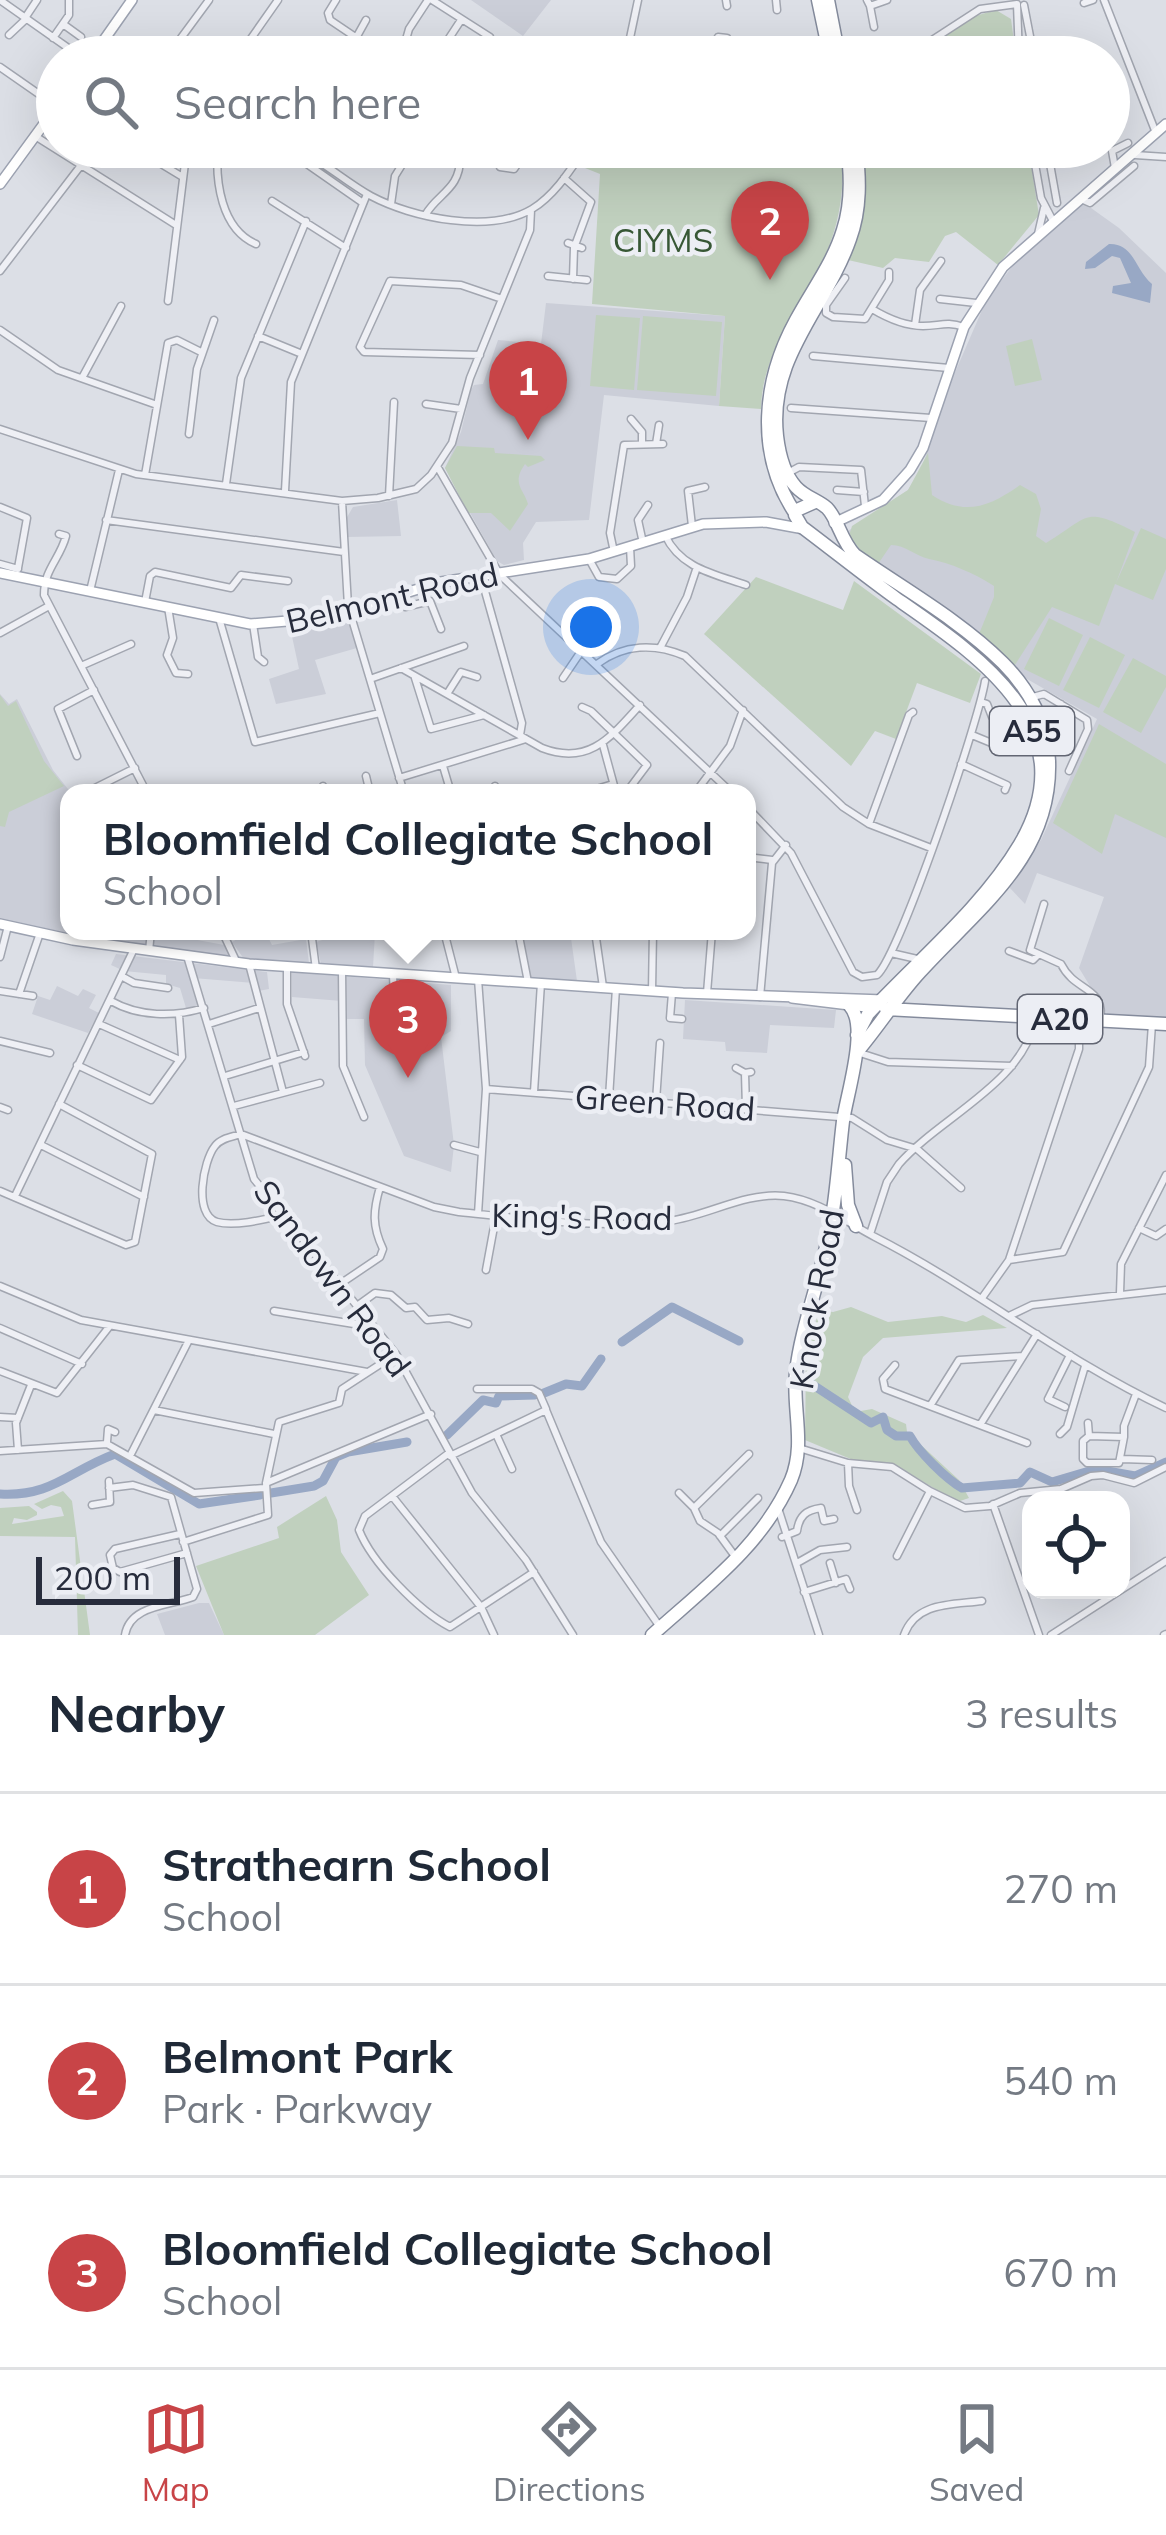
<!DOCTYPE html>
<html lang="en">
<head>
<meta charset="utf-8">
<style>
	:root { --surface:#fff; --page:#f6f6f7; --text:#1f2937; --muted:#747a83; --line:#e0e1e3; --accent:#c84447 }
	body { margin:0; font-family:Mulish,sans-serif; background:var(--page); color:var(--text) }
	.controls { position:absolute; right:36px; bottom:36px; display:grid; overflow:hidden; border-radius:24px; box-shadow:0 12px 48px #0002 }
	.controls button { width:108px; height:108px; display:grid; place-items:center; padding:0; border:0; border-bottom:3px solid var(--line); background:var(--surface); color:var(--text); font:60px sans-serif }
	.scale { position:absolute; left:36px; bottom:30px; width:144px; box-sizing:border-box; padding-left:12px; border:6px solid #272c3c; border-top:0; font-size:33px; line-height:42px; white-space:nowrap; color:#272c3c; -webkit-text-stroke:9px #eceef4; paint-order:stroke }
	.you { position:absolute; left:591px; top:627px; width:42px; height:42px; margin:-30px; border:9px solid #fff; border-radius:50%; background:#1a73e8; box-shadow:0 0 0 18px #1a73e833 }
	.badge { display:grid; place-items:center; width:78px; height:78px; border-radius:50%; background:var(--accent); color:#fff; font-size:39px; font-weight:700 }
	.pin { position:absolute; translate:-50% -99px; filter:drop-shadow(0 3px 6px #0008) }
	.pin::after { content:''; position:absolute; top:63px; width:42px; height:36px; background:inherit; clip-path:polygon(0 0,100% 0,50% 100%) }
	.popup { position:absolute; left:60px; top:784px; width:696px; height:156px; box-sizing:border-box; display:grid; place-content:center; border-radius:24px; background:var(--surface); filter:drop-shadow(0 3px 9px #0005); font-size:39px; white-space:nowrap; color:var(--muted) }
	.popup b { font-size:45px; color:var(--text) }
	.popup::after { content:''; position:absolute; left:50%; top:100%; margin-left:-24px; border:24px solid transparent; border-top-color:var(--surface) }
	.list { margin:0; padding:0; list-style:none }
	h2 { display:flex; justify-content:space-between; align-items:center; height:156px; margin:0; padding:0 48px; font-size:51px }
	h2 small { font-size:39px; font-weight:400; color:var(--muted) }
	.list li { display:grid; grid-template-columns:78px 1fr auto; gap:36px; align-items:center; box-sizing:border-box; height:192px; padding:0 48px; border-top:3px solid var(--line) }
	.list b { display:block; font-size:45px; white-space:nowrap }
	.list p { margin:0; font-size:39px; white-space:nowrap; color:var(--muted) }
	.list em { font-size:39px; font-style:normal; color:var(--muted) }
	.icon { flex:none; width:66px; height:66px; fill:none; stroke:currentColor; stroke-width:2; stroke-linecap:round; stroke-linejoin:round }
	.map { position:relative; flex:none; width:1166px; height:1635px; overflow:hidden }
	.search { position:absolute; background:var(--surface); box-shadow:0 12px 48px #0002; left:36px; right:36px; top:36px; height:132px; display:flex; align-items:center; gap:30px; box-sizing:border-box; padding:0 42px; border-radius:66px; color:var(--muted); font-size:45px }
	.sheet { height:732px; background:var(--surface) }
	nav { display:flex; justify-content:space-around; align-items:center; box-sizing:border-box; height:168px; border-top:3px solid var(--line); background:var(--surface); font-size:33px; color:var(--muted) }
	nav a { display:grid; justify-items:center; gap:6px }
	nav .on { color:var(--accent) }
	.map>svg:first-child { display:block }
	.built { fill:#cbced8 }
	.green { fill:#c0d0be }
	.water { fill:#98a8c5 }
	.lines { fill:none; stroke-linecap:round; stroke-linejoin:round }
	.river { stroke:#98a8c5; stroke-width:9 }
	.minor-casing { stroke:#a2a6b0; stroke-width:9 }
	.major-casing { stroke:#9ca2b1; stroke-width:12 }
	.highway-casing { stroke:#848b9c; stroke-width:15 }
	.minor { stroke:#eff0f5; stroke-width:6 }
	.major { stroke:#fff; stroke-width:9 }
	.highway { stroke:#fff; stroke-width:12 }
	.labels { text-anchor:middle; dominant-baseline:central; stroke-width:9; stroke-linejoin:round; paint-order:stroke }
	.shield { fill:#eceef4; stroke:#626673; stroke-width:3 }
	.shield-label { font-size:30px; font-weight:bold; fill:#272c3c }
	.park-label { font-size:33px; fill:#375735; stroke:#eceef4 }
	.street-label { font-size:33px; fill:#272c3c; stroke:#eceef4 }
</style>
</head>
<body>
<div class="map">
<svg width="1166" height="1635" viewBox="0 0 1166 1635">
	<rect width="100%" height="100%" fill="#dcdfe6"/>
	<path class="built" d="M471 0H551L523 36Z
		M1084 203 1119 228 1166 273V1018L1107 1014 1079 968 1104 897 1037 873 1025 904 1009 887 1041 840 1097 719 1020 675 987 639 860 550 848 531 908 490 922 468 943 400 986 301 1014 264Z
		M546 303 725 316 719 406 604 395 589 520 536 522 523 543 524 560 504 565 497 561 445 468 461 432 471 390 474 385 483 384 498 340 541 344Z
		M397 500 401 536 347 537 346 519 353 507Z
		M347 618 357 648 315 660 326 694 276 704 269 679 299 669 290 627Z
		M0 694 9 704 17 699 53 770 71 793 69 931H150L224 945 230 957 82 936 0 919Z
		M251 931H265L272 945 306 939 309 963 244 959 232 942Z
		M351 931H379L375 933 373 967 321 964 316 942Z
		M521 931H570L577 981 530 977Z
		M116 954 267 972 269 989 258 991 254 983 193 978 200 1005 186 1008 180 988 166 984V975L124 971 111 965Z
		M292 972 451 985V1031L441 1037 454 1145 451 1172 404 1156 365 1065 364 1019H345L342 1001 292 997Z
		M57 986 78 996 83 989 96 995 89 1008 99 1013 88 1033 32 1014 38 996 50 1000Z
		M685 1000 836 1010 834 1028 770 1025 767 1053 726 1051 725 1042 683 1039Z
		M199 1603H209L224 1635H165L157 1614Z"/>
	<path class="green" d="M996 10 1011 19 1016 57H912L975 16Z
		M593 147H842C845 188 840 227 821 264 798 312 762 353 761 409L719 406 725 316 592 304 600 174 580 166Z
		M862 147H1028L1039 215 998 265 956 232 945 236 929 262 895 258 883 268 848 260 863 206Z
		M596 315 640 318 634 390 590 386Z
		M643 316 722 322 716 396 637 390Z
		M1032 339 1042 380 1015 386 1006 346Z
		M457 446 494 448 495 453 541 456 545 460 528 467 525 464C511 484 524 489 528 504L510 531 491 513H468L445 468Z
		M928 453 932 495C965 517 990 506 1020 485L1036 494 1041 509 1036 536 1046 543C1091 516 1083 506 1135 532L1116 583 1141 528 1166 539V569L1153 600 1115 584 1099 626 1052 607 1013 668 979 634 994 597V586C974 573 950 563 929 559 915 556 906 545 891 545L878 564 860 550 849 536 852 526 908 490Z
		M756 577 843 610 854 581 981 674 970 703 917 683 896 739 875 731 851 766 704 634Z
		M1049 618 1083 635 1059 686 1024 669Z
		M1090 637 1125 655 1099 708 1063 690Z
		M1133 658 1166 676V687L1141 733 1103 712Z
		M0 695 8 706 16 701 44 761 64 786 9 812 5 827 0 826Z
		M1099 724 1166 764V838L1115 814 1102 854 1053 823Z
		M851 1307 888 1322 942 1316 966 1322 983 1315 1007 1328 883 1338 863 1357 848 1397 855 1412 872 1409 906 1424 907 1432 959 1480 969 1498 957 1502 897 1466 853 1460 805 1440 806 1359 819 1310 833 1312Z
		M63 1491 72 1501 90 1635H78L75 1537 0 1536V1508L29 1506 37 1512V1515L27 1520 14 1518 12 1524 64 1516 61 1507 51 1505 42 1509 34 1504Z
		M326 1496 337 1520 341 1552 369 1595 315 1635H224L196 1566 279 1538 277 1527Z"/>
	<path class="water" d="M1109 244C1134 243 1135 270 1152 284L1150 303 1112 293 1113 286 1131 283 1120 258 1112 256 1095 268 1085 269 1086 262Z"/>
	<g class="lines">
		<path class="river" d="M622 1342 672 1307 739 1341
			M810 1383 871 1423 883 1417 887 1430 896 1436H910C918 1451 946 1479 962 1488L1020 1483 1030 1472 1052 1482 1096 1469 1135 1476 1166 1462
			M544 1393 566 1384 582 1386 601 1359
			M447 1435 483 1400 496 1403 499 1396 535 1395
			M271 1493 314 1486 323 1481 336 1457 348 1452 407 1442
			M0 1494C52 1497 69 1471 115 1454L199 1504 260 1495"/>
		<g class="minor-casing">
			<path id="minor" d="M0 0 81 57
				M336 0 328 13 330 20 385 57
				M432 0 490 37 491 44 483 57
				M726 0 727 6
				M776 0 777 10
				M867 0 870 6 887 0
				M1104 0 1156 133
				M1084 3 1093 0
				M1017 4 1019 57
				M1024 5 1034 57
				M870 6 874 27
				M25 18 37 0
				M63 24 81 37
				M9 35 26 19
				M53 38 69 15V0
				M356 38 366 20
				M715 44 718 37 727 38 728 57
				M440 52 461 20
				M167 57 209 0
				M238 57 278 0
				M301 57H314
				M401 57 409 29 428 0
				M626 57 638 0
				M906 57 980 9 1017 4
				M0 67 56 106
				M35 136 176 225
				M133 147 181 176
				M218 147C215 181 221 229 256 244
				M266 147 307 164 363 203
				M293 147C321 159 344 181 371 196 412 218 490 234 532 209 555 195 571 169 586 147
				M385 147 405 160
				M561 147 578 158
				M1032 147 1041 198 1053 221
				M1047 147 1057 203
				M1135 155 1166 157
				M500 167 514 169 529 147
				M1115 168 1112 151 1128 143
				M564 178 591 202 574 248 573 279
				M1081 199 1090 203 1134 166
				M272 201 346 248
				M391 204 395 176 413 147
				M426 214C437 194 461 189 460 157
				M1038 234 1044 208
				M568 243 582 248
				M0 271 95 147
				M548 276 587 280
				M845 278 826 305V313L833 317 865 319 889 280V272
				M940 299 976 303
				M168 301 187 147
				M872 309C887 318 905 326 923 326 940 326 946 321 964 327
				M915 325 920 290 941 261
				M0 330 58 370 157 405
				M258 336 302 354
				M480 355 364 352 360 347 390 281 461 285 502 299
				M813 356 949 368
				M82 378 121 306
				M426 404 461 409
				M791 408 931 418
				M631 419 642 432V443
				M0 429 136 474 342 501 378 498 416 489 431 475 452 443 470 378 530 230 531 210
				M189 434 197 369 214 320
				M656 444 659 425
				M437 466 500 575 732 793
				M788 473 799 467 861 470 865 506
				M145 475 168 343 177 340 201 352
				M226 484 241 378 306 221
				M837 490 864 492
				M285 491 291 382 367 194
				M389 496 394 402
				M342 501 348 606 404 793
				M0 507 27 518 18 568
				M106 520 344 552
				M692 526 688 491 705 487
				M59 534 66 536C60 559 44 569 44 595L147 793
				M665 535C680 568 714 574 746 585
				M643 543 638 520 648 505
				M614 552 610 533 624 445 663 444
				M589 559 599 577 617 579 631 566 630 547
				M0 564 18 569
				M481 577 522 723 520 735
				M90 591 119 470
				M398 596 405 607 430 601 441 629
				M145 602 150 576 155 572 231 588 241 575 288 581
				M168 607 173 638 167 655 176 673 188 674
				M219 618 255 742 380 713
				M253 624 258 657 264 662
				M0 633 49 606
				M660 648 687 597 696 570
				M597 664C624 644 655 643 685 656L843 807 869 824 931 848
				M81 666 131 644
				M401 668 542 748C589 766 611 737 640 705
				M415 678 431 729 484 715
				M563 678 582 650
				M370 679 464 646
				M447 694 461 672 477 677
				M1029 698 1044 694 1087 720 1088 729 1069 771
				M981 702 987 704 992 717
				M1061 704 1059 714 1066 729
				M582 707 591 711 647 765 626 793
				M972 735 1006 749
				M603 745 616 793
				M77 756 58 709 94 690
				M961 764 1007 785 1005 790
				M443 766 451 793
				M366 776 370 793
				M399 778 526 739
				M323 786 325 793
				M495 786 497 793
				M269 790 270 793
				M89 791 135 768
				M583 793 613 784
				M695 793 730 746 743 710
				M747 807 791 853 853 972 862 977 877 975C900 954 979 721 985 681
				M869 824 909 715 913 712
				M747 857 772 860
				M1044 904 1030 950 1061 964C1075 992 1102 985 1101 1017
				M222 931 237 963
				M311 931 316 969
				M444 931 456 978
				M518 931 528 982
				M595 931 603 987
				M149 951 151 931
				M1009 951 1033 960 1038 955
				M891 953 917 959
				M187 956 254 1179 396 1354 472 1493 526 1560 573 1635
				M0 957 8 926
				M249 964 283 1092
				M287 967V1004L305 1056
				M342 970 343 1066 364 1117
				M393 974 395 1023
				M123 977 134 983 168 988
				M0 991 33 996
				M652 991 653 931
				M672 993 670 1018 682 1019
				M707 993 712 931
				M19 994 40 933
				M760 997 772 863 786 845
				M111 1001C139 1017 174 1017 204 1008
				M99 1024 180 1060
				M209 1024 259 1008
				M0 1041 50 1053
				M857 1052 888 1062 1012 1066
				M77 1065 151 1100 182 1057 179 1015
				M736 1068 745 1073 751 1072
				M745 1073 746 1108
				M225 1076 304 1052
				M486 1089 852 1118 887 1140 917 1149 961 1188
				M534 1092 541 983
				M609 1098 616 988
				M656 1101 660 1043
				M234 1106 320 1083
				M0 1107 8 1110
				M241 1134 434 1207 459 1212C527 1219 601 1229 669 1221 707 1216 745 1192 784 1196 818 1200 846 1222 875 1237 975 1288 1064 1360 1166 1408
				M241 1134C232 1137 221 1138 215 1146 203 1161 193 1215 217 1222 235 1227 266 1219 283 1215
				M41 1145 144 1197
				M454 1145 480 1152
				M0 1191 126 1245 135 1242 152 1154 59 1104
				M15 1196 134 949
				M478 1214 486 1089 478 979
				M1139 1228 1156 1236 1166 1229
				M870 1234 887 1182 899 1164C939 1118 1023 1083 1035 1020
				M1009 1260 1063 1252 1149 1067 1152 1024
				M486 1270 496 1216
				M340 1284 380 1257 383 1249C372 1226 373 1211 380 1187
				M0 1286 81 1320 367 1372
				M1120 1293 1121 1264 1166 1175
				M982 1298 1009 1260 1079 1049V1022
				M357 1306 375 1293 391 1295 406 1308 415 1307 427 1320 449 1318 468 1324
				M274 1311 354 1324 368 1320
				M1009 1316 1032 1305 1166 1290
				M0 1328 82 1364
				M895 1365 883 1379 885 1389 1027 1443
				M0 1371 57 1393 109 1327
				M477 1389H532L539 1393 546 1409
				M930 1406 959 1360 1023 1356
				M1065 1407 1048 1399 1070 1355
				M154 1410 274 1434
				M0 1417 18 1418
				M1088 1423 1089 1436
				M980 1425 1037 1334
				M496 1434 512 1469
				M1060 1434 1067 1427 1085 1366
				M1124 1437 1119 1463H1087L1083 1459V1441L1089 1436 1124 1437V1426L1136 1394
				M107 1442 108 1429 115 1432
				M799 1448 848 1463 892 1467 930 1491 965 1508 990 1506 1020 1493 1061 1489 1091 1476 1103 1475 1134 1483 1166 1467
				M18 1450 16 1423 31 1385
				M0 1451 107 1444 194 1493 264 1488
				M449 1453 365 1516 359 1530C372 1563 419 1611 450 1627L534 1572
				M131 1454 189 1340
				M450 1456 546 1410 601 1542 660 1627
				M1122 1459 1152 1460
				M848 1463 849 1486 857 1510
				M266 1483 431 1414
				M109 1488 133 1485 171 1497 197 1589 193 1597C169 1606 130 1605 125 1635
				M679 1493 693 1507
				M392 1496 481 1607 494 1635
				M993 1504 1039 1635
				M92 1505 110 1502 109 1481
				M778 1508 819 1635
				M180 1534 115 1549 110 1555 113 1568 120 1572 187 1553
				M720 1536 758 1498
				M782 1537 797 1531C799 1516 806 1510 821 1508L824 1521 834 1519
				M183 1542 268 1515 266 1483 279 1422 339 1403 342 1389 396 1354
				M897 1556 930 1491
				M737 1559 718 1533 700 1521 694 1508 749 1454
				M797 1563 820 1550 847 1547
				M830 1563 836 1583
				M804 1592 846 1579 850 1589
				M904 1635C916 1602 951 1605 982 1601
				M1051 1635 1166 1561
				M1164 1635 1166 1634"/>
		</g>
		<g class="major-casing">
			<path id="major" d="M92 57 132 0
				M0 184 57 106
				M834 523 883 500 910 470 923 448 964 327 1003 267 1166 124
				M0 573 250 624 324 618 441 582 589 559 703 524 766 522 804 529
				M0 924 73 940 249 964 683 993 884 1000
				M792 998 874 1008"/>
		</g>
		<g class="highway-casing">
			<path id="highway" d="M818 0 830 57
				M828 0 839 57
				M856 147C860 178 861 209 850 239 826 308 768 356 777 436 779 453 784 474 796 487 805 497 818 500 827 508 838 519 841 541 855 555 904 589 961 621 1003 663 1029 689 1048 724 1049 761 1052 857 978 908 920 972 897 997 879 1026 857 1052
				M815 502 797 510 795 515 802 527C834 551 865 576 897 599 979 656 1088 728 1020 844 982 908 918 960 868 1014L857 1035
				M795 513C755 453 763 380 796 320 812 290 833 263 843 230 852 203 851 175 847 147
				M886 1009 1166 1024
				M845 1165 848 1205 856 1226
				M652 1635C703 1589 762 1546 791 1480 806 1444 792 1408 796 1372 801 1329 817 1289 826 1247 836 1206 838 1163 843 1121 847 1093 869 1027 850 1006"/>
		</g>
		<use href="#minor" class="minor"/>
		<use href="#major" class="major"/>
		<use href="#highway" class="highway"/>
	</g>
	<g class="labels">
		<g class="shield">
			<rect x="990" y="707" width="84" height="48" rx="9"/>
			<rect x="1018" y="995" width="84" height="48" rx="9"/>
		</g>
		<g class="shield-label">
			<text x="1032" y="731">A55</text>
			<text x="1060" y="1019">A20</text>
		</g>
		<g class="park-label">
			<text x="663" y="239">CIYMS</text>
		</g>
		<g class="street-label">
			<text transform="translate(392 597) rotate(-13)">Belmont Road</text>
			<text transform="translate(665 1102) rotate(4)">Green Road</text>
			<text transform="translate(582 1216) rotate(1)">King's Road</text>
			<text transform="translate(333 1278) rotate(53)">Sandown Road</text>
			<text transform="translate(816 1299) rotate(-80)">Knock Road</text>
		</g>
	</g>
</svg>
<div class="controls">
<button><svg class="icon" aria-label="locate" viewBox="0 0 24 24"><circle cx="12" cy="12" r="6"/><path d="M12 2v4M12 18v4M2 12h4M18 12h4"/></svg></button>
</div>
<div class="scale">200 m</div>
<div class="you"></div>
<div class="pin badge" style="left:528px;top:440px">1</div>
<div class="pin badge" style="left:770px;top:280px">2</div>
<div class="pin badge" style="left:408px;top:1078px">3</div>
<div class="popup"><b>Bloomfield Collegiate School</b>School</div>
<div class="search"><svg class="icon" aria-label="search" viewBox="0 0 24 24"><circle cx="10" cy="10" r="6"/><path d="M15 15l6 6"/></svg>Search here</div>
</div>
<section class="sheet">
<h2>Nearby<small>3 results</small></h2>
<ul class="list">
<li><span class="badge">1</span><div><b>Strathearn School</b><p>School</p></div><em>270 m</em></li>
<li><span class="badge">2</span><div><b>Belmont Park</b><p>Park · Parkway</p></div><em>540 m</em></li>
<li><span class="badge">3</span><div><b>Bloomfield Collegiate School</b><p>School</p></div><em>670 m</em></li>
</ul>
</section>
<nav>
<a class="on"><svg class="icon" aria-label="map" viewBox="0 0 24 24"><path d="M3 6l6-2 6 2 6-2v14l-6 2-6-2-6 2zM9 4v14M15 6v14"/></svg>Map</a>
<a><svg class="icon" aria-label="directions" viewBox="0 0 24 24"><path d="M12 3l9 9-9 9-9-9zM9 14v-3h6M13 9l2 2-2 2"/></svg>Directions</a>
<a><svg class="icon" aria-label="saved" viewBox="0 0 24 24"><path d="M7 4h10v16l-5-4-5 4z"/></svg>Saved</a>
</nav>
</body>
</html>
